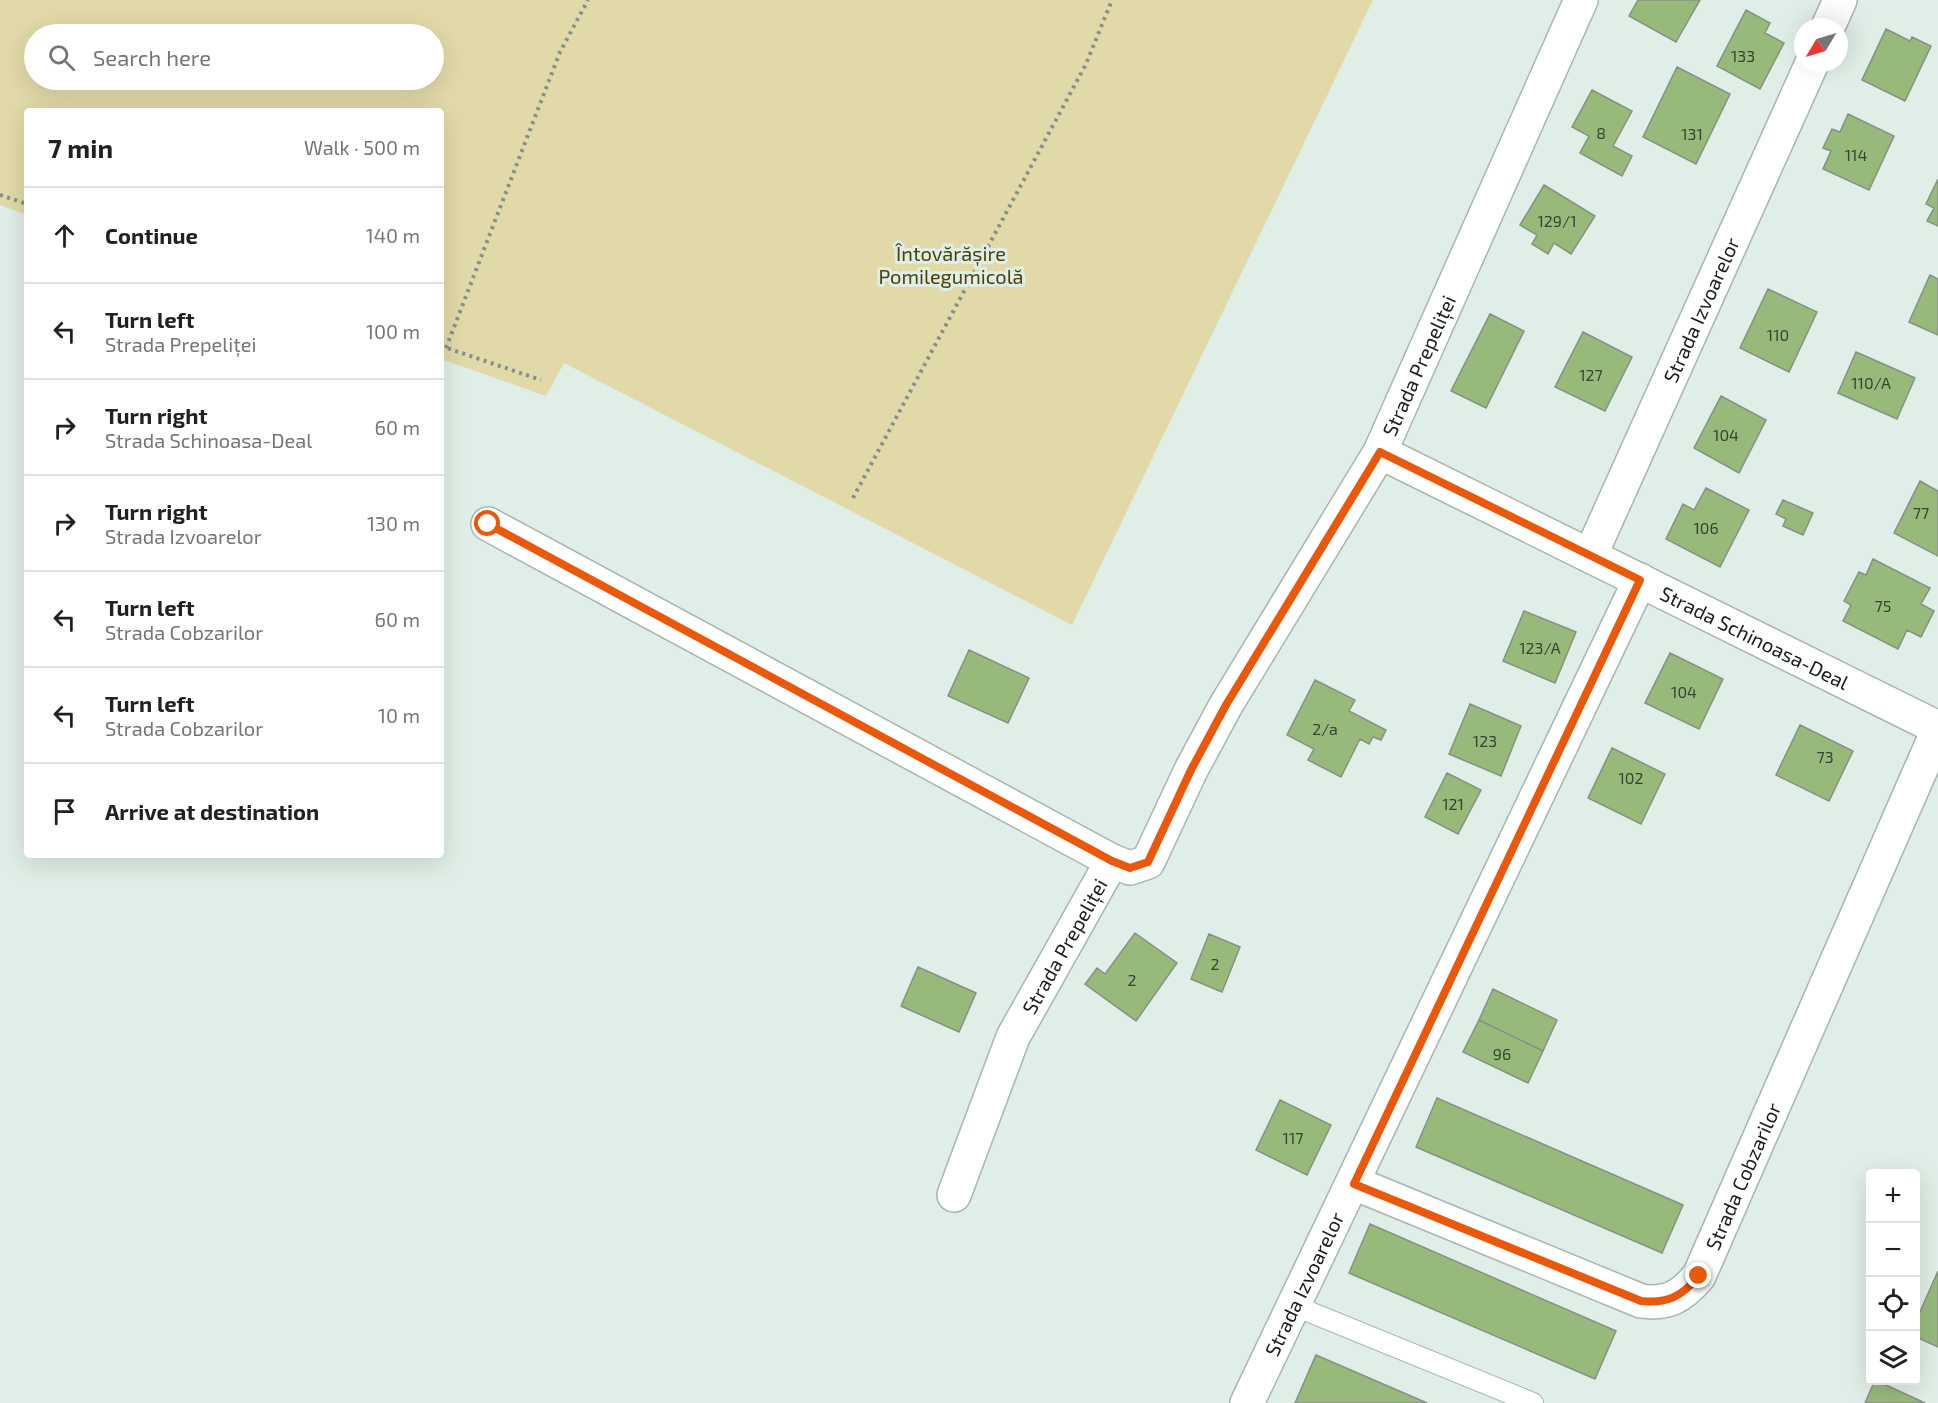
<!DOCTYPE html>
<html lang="en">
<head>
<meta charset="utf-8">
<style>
	:root { --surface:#fff; --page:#f6f6f6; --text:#202124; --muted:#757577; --line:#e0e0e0 }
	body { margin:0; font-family:"Exo 2",sans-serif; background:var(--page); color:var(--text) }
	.controls { position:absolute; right:18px; bottom:18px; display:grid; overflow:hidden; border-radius:6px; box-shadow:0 6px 24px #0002 }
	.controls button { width:54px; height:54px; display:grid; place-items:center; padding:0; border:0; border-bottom:2px solid var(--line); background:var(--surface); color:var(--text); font:30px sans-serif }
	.compass { position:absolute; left:1794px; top:18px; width:54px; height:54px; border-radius:50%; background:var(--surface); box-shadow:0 6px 24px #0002; rotate:232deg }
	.stop { position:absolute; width:18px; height:18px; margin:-14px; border:4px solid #ea580c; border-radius:50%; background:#fff }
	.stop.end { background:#ea580c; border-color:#fff; box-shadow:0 2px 6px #0008 }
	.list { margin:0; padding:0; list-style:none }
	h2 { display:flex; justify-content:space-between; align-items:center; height:78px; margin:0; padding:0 24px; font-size:26px }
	h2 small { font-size:20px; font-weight:400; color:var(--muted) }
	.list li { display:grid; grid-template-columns:39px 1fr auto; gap:18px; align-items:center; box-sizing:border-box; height:96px; padding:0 24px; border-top:2px solid var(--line) }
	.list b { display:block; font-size:22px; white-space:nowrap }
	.list p { margin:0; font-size:20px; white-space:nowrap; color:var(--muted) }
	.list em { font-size:20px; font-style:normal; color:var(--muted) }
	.icon { flex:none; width:33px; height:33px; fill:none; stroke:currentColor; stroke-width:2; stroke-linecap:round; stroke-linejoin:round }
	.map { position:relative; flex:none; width:1938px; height:1403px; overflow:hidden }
	.search { position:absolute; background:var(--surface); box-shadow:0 6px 24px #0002; left:24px; top:24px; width:420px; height:66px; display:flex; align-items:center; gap:15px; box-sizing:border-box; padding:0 21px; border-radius:33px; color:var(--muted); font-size:22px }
	.panel { position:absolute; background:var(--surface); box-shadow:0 6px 24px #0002; left:24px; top:108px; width:420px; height:750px; border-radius:6px }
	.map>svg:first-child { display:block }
	.green { fill:#e1d9a7; fill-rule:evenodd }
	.building { fill:#97ba7b; stroke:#889083; stroke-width:1.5 }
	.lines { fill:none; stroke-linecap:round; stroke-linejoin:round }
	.service-casing { stroke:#a7b6ae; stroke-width:22 }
	.minor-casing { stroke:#a7b6ae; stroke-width:36 }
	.path { stroke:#85908a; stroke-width:4; stroke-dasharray:3 4.5; stroke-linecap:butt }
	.service { stroke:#fff; stroke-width:20 }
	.minor { stroke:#fff; stroke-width:33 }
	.route { stroke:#ea580c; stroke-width:8 }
	.labels { text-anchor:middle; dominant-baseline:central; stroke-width:6; stroke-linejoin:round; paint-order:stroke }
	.number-label { font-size:16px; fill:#374432 }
	.park-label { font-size:20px; fill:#4a4207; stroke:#dfeee6 }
	.street-label { font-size:20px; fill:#171d1a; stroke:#dfeee6 }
</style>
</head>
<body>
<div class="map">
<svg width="1938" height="1403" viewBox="0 0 1938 1403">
	<rect width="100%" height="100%" fill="#dfeee6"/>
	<path class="green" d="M0 0H1373L1072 625 564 363 546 396 441 359V111H27V215L0 205ZM34 34H434V80H34Z"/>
	<path class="building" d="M1638 0H1700L1676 42 1629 16Z
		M1746 10 1770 23 1765 33 1784 43 1760 89 1717 66Z
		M1886 29 1910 41 1912 37 1931 46 1905 101 1862 80Z
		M1677 67 1730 94 1696 164 1643 137Z
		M1592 90 1632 111 1613 146 1632 156 1622 176 1580 153 1589 136 1572 127Z
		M1848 114 1894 136 1869 190 1823 169 1831 151 1823 148 1832 129 1840 132Z
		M1938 179V226L1927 221 1934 208 1926 204Z
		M1544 185 1595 216 1571 254 1554 243 1548 254 1532 244 1537 235 1520 225Z
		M1930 275 1938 279V335L1909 322Z
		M1768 289 1817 312 1789 372 1740 348Z
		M1490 314 1524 331 1486 408 1451 391Z
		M1583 332 1632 357 1605 411 1555 387Z
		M1856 352 1915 378 1897 419 1838 393Z
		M1721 396 1766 420 1739 473 1694 448Z
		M1920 481 1938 491V556L1894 533Z
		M1706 488 1749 510 1720 567 1666 539 1683 504 1694 510Z
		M1783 500 1813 513 1803 535 1783 526 1786 519 1776 514Z
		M1873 559 1930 588 1921 604 1934 611 1921 637 1907 630 1898 649 1843 621 1851 605 1844 601 1859 572 1866 575Z
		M1524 611 1576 632 1555 683 1503 661Z
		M969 650 1029 678 1008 723 948 696Z
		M1670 653 1723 679 1699 729 1645 703Z
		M1315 680 1355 700 1349 711 1386 730 1381 740 1373 737 1369 744 1360 739 1341 777 1308 760 1314 749 1287 735Z
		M1470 704 1521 726 1501 776 1449 754Z
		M1800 725 1853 751 1829 801 1776 775Z
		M1612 748 1665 774 1641 824 1588 798Z
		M1447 773 1481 790 1458 834 1425 817Z
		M1135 933 1177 963 1136 1021 1085 984 1097 968 1105 974Z
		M1209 934 1240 947 1222 992 1191 979Z
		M918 967 976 993 959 1032 901 1006Z
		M1493 989 1557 1020 1543 1051 1479 1020Z
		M1479 1020 1543 1051 1528 1083 1463 1052Z
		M1437 1098 1683 1205 1662 1253 1416 1147Z
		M1280 1100 1331 1125 1307 1175 1256 1150Z
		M1370 1224 1616 1331 1595 1379 1349 1273Z
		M1938 1271V1347L1916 1337V1321Z
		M1316 1355 1427 1403H1295Z
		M1875 1380 1925 1403H1865Z"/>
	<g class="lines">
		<g class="service-casing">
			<path id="service" d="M1295 1306 1533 1403"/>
		</g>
		<g class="minor-casing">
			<g id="minor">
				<path d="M1828 27 1840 0"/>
				<path id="s1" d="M1380 452 1938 728"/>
				<path d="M488 524 1112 861"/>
				<path id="s2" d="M1590 556 1812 63"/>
				<path id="s3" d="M1354 1183 1641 1301C1668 1305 1682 1296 1699 1276L1938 730"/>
				<path id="s4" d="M954 1195 1013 1037 1112 861 1130 868 1148 862 1191 770 1226 705 1380 452 1581 0"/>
				<path id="s5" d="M1247 1403 1640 580"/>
			</g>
		</g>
		<path class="path" d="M0 195 27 204
			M441 346 541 380
			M446 348 560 52 588 0
			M853 498 1086 64 1112 0"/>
		<use href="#service" class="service"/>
		<use href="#minor" class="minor"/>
	</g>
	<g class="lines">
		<path class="route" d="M488 524 1112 861 1130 868 1148 862 1191 770 1226 705 1380 452 1640 580 1354 1184 1641 1301C1668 1304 1682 1296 1699 1276"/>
	</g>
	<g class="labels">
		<g class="number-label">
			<text x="1743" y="55">133</text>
			<text x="1601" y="132">8</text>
			<text x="1692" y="133">131</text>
			<text x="1856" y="154">114</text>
			<text x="1557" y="220">129/1</text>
			<text x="1778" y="334">110</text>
			<text x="1591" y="374">127</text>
			<text x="1871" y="382">110/A</text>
			<text x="1726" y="434">104</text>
			<text x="1921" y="512">77</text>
			<text x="1706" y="527">106</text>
			<text x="1883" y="605">75</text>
			<text x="1540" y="647">123/A</text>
			<text x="1684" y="691">104</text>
			<text x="1325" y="728">2/a</text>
			<text x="1485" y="740">123</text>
			<text x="1825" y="756">73</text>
			<text x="1631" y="777">102</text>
			<text x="1453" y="803">121</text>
			<text x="1215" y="963">2</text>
			<text x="1132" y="979">2</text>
			<text x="1502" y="1053">96</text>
			<text x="1293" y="1137">117</text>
		</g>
		<g class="park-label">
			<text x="951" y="253">Întovărășire<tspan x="951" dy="23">Pomilegumicolă</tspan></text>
		</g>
		<g class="street-label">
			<text stroke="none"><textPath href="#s2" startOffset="270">Strada Izvoarelor</textPath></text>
			<text stroke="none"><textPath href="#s4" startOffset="975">Strada Prepeliței</textPath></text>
			<text stroke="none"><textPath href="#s1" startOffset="418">Strada Schinoasa-Deal</textPath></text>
			<text stroke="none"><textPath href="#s4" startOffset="273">Strada Prepeliței</textPath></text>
			<text stroke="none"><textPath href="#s3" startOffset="486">Strada Cobzarilor</textPath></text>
			<text stroke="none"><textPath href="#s5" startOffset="132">Strada Izvoarelor</textPath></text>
		</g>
	</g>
</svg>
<div class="controls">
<button>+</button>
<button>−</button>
<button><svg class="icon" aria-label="locate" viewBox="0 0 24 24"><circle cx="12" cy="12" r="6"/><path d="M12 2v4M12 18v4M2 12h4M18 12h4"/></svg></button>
<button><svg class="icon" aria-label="layers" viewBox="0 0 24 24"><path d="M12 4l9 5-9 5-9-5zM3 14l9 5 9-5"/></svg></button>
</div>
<svg class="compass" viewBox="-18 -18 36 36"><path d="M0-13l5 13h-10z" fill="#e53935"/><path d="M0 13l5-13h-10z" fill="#757577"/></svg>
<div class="stop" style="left:488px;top:524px"></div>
<div class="stop end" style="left:1699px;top:1276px"></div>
<div class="search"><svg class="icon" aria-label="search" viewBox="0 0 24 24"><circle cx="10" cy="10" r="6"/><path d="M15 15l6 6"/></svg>Search here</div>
<section class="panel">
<h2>7 min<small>Walk · 500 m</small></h2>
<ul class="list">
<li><svg class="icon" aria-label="ahead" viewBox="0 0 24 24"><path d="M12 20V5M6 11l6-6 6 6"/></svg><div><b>Continue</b></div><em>140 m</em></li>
<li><svg class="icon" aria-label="left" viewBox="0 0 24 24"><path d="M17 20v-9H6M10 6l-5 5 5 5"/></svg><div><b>Turn left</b><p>Strada Prepeliței</p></div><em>100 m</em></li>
<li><svg class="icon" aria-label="right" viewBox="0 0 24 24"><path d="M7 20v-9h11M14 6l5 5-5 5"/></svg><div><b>Turn right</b><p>Strada Schinoasa-Deal</p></div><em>60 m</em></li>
<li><svg class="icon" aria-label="right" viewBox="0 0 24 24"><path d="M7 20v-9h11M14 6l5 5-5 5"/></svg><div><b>Turn right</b><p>Strada Izvoarelor</p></div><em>130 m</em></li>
<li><svg class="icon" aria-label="left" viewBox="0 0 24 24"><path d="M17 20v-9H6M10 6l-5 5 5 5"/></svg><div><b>Turn left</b><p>Strada Cobzarilor</p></div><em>60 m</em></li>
<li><svg class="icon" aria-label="left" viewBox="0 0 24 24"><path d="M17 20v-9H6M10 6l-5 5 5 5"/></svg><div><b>Turn left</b><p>Strada Cobzarilor</p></div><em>10 m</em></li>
<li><svg class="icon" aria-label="arrive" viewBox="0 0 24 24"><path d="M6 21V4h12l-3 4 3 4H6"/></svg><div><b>Arrive at destination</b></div></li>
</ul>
</section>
</div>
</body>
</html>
